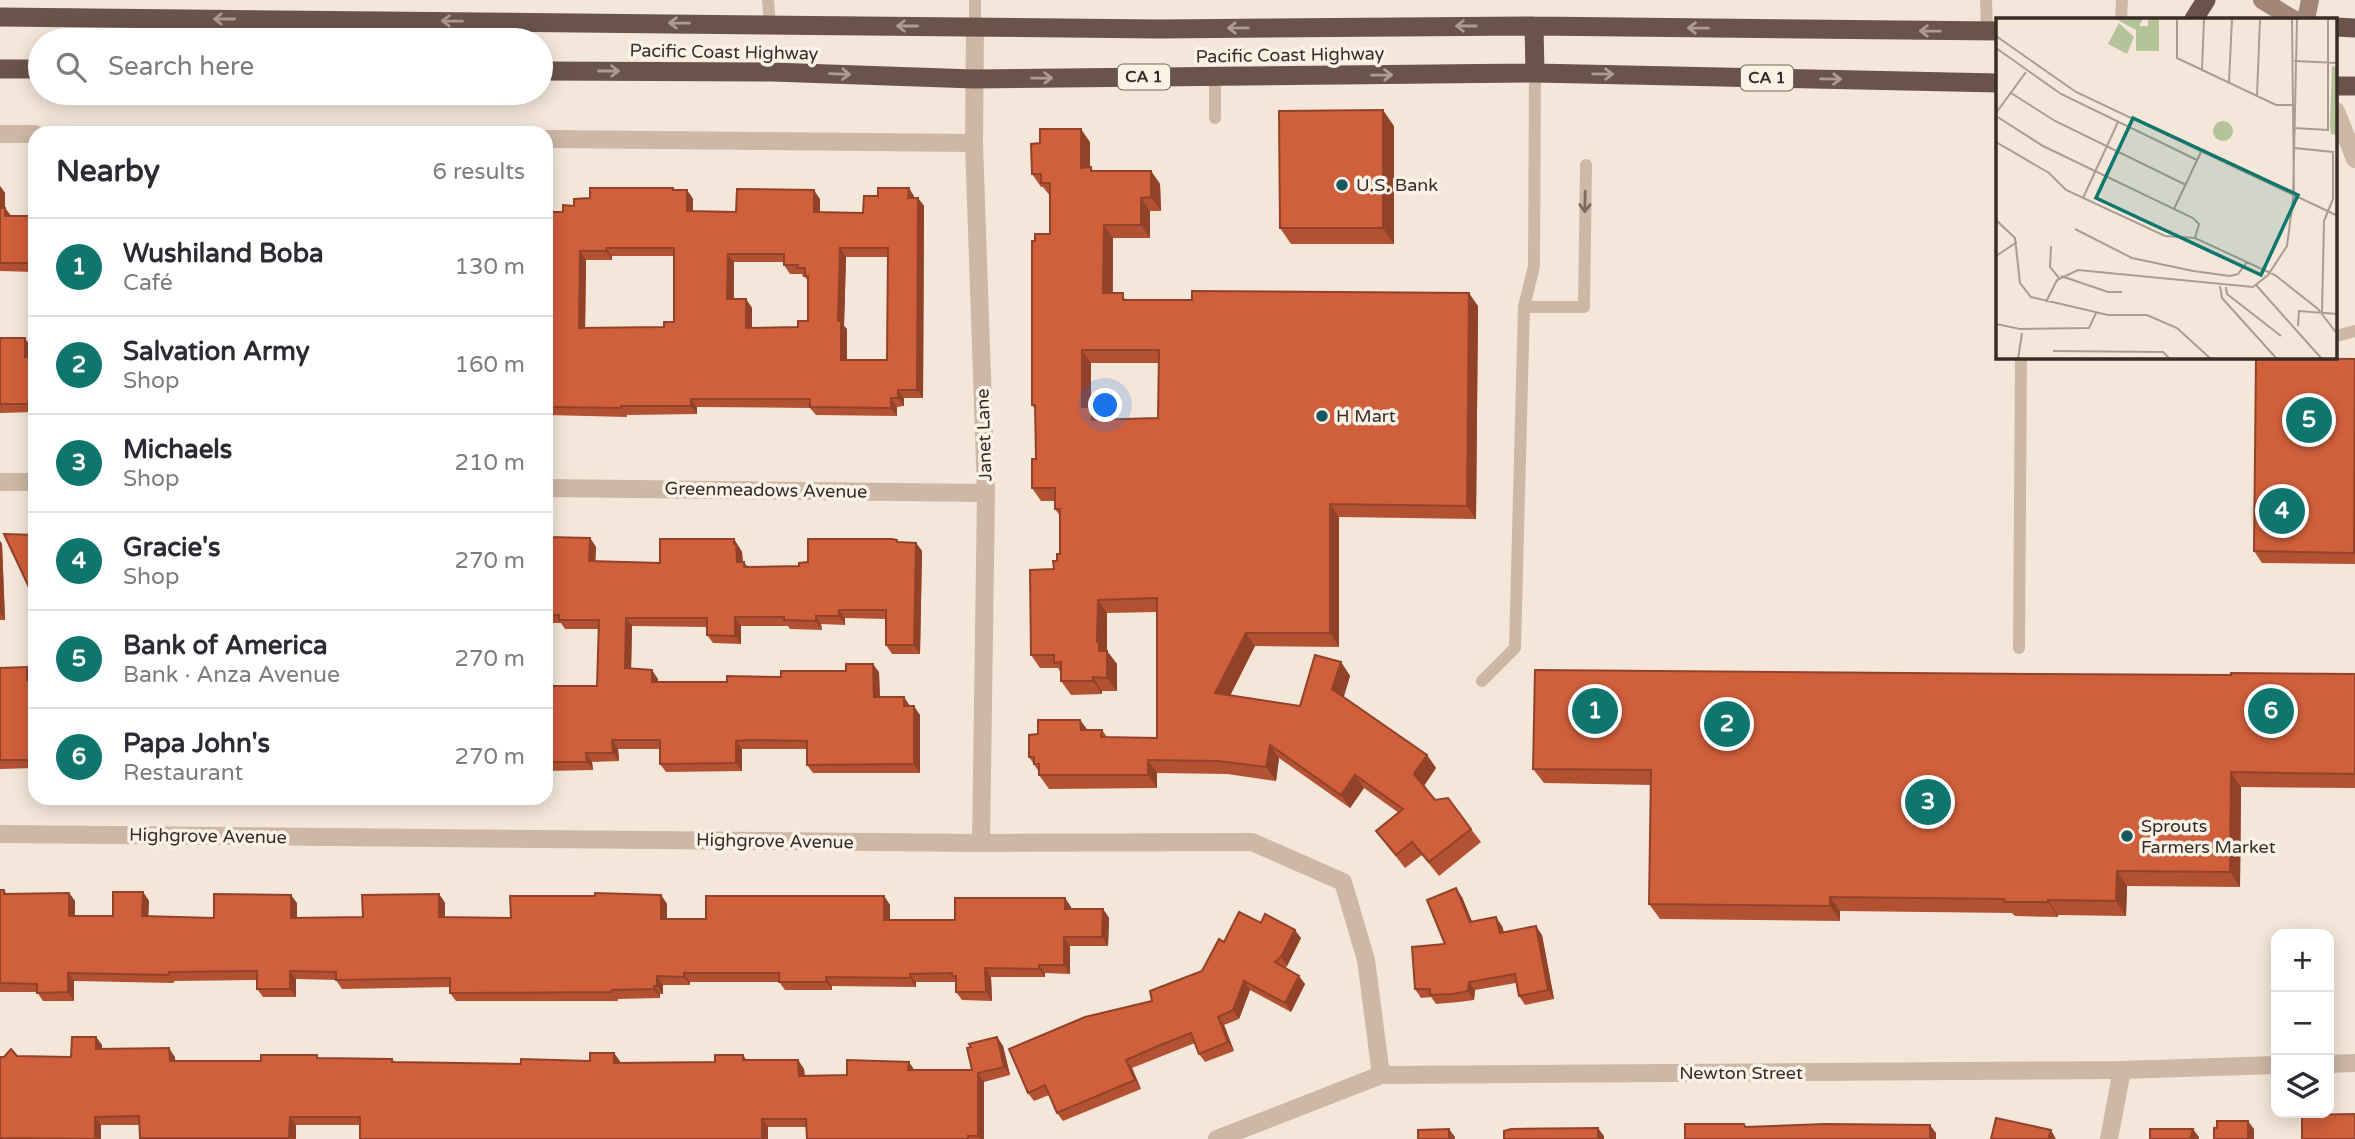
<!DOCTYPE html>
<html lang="en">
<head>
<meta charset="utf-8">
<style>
	:root { --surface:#fff; --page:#f2f2f3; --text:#2b2b33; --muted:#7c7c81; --line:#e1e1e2; --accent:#0f766e }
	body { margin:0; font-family:"Varela Round",sans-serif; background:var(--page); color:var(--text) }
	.controls { position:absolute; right:21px; bottom:21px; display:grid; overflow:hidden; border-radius:14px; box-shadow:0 4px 18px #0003 }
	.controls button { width:63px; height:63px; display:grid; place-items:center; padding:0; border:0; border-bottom:2px solid var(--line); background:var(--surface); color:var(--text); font:35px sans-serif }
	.you { position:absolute; left:1106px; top:406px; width:24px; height:24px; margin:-18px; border:5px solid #fff; border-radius:50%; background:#1a73e8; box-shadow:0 0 0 10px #1a73e833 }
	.badge { display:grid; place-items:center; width:46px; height:46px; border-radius:50%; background:var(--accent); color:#fff; font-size:23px; font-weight:700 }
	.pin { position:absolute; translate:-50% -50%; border:4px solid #fff; box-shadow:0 2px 7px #0006 }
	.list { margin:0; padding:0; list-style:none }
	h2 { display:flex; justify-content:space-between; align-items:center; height:91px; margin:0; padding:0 28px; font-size:30px }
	h2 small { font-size:23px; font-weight:400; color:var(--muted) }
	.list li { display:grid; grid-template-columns:46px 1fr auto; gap:21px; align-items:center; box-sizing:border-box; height:98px; padding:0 28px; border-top:2px solid var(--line) }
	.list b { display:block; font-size:26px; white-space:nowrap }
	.list p { margin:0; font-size:23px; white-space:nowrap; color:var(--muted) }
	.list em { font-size:23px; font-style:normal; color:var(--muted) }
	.icon { flex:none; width:38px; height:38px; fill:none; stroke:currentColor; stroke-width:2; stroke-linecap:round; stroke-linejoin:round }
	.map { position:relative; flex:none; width:2355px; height:1139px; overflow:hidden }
	.search { position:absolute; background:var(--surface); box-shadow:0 4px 18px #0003; left:28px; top:28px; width:525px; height:77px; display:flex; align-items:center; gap:18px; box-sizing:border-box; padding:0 24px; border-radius:38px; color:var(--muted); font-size:26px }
	.panel { position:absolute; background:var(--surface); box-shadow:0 4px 18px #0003; left:28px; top:126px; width:525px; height:679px; border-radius:21px }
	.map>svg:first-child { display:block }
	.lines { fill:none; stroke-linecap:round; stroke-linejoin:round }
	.service { stroke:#cdb7a5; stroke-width:12 }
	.minor { stroke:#cdb7a5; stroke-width:18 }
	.tertiary { stroke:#cdb7a5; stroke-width:18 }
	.secondary { stroke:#a18576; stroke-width:18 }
	.trunk { stroke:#6a544a; stroke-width:19 }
	.wall { fill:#b35233; fill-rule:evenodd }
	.shaded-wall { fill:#924229 }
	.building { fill:#d05f3b; stroke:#924229; stroke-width:2; fill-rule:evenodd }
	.oneway { stroke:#ab9b91 }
	.oneway2 { stroke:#7b6b60 }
	.poi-dot { fill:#19585d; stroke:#fbf2e7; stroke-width:2.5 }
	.labels { text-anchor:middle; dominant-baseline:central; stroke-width:7; stroke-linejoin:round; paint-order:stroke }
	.shield { fill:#fbf2e7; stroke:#726761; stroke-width:2 }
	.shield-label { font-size:16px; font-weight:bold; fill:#382c27 }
	.street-label { font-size:18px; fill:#382c27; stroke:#fbf2e7 }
	.poi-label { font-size:18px; fill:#382c27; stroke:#fbf2e7; text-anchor:start }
	.inset-road { fill:none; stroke:#a99c92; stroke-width:2 }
	.view { fill:#0f766e; fill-opacity:0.15; stroke:#0f766e; stroke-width:3.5 }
	.inset-edge { fill:none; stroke:#382c27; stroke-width:3.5 }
</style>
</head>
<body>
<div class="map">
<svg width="2355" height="1139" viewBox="0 0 2355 1139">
	<rect width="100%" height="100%" fill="#f4e7da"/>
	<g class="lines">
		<path class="service" d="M768 0 770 25
			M975 0V26
			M1986 0 1987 31
			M2121 19 2122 0
			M1215 77V118
			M1524 307H1584L1586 165
			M2336 336 2355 331
			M2019 648 2021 357
			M1482 681 1515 648 1524 307 1534 266 1535 73"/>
		<path class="minor" d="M975 26 974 143 986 493 981 843
			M0 134H35
			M546 139 974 143
			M0 482H35
			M546 488 986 493
			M0 834 981 843 1252 842 1343 882 1366 960 1381 1075
			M2109 1139 2122 1070"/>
		<path class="tertiary" d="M2336 111 2355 159
			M2329 1064 2355 1063
			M1217 1139 1381 1075 2122 1070 2276 1065"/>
		<path class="secondary" d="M2262 0 2293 19
			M2306 19 2310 0"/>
		<path class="trunk" d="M0 17 1159 29 1534 26 1998 31
			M2194 19 2206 0
			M1534 26 1535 73
			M2336 27 2355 28
			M0 69H40
			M541 71 772 72 974 79 1535 73 1998 83
			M2336 86H2355"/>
	</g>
	<path class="wall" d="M1394 126V244H1291L1280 228Z
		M1090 142V167L1094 171H1151L1160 184 1161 211H1150V238H1113V293L1128 300 1478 306 1476 519 1339 517V647L1255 646 1230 695 1300 706 1341 662 1350 676 1343 697 1427 755 1436 768 1424 786 1435 800 1471 829 1481 842 1439 876 1422 855 1405 868 1376 831 1399 813 1364 788 1350 808 1279 758 1276 781 1227 774 1157 773V788L1049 789 1039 775V772L1029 757 1038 734 1080 720 1087 730H1102L1107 737 1157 738V612L1107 613V651L1117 664V691H1102V694L1071 695 1061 681V673L1058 668H1040L1031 655 1054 569 1060 554V516L1055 509V501H1041L1032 488 1036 459 1035 409 1032 405 1035 241 1050 234V196L1043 187H1041L1032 174 1040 143ZM1091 363H1159L1158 418 1101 420 1091 407Z
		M0 186 5 193V208L11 216H35V272L0 271Z
		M673 188 675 190H687L693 199V211L736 212 820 199V212L863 213 914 196V198H918L924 206 923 398H904V406L897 407V416L816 415 810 408 697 407V414L627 415V417L546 415V358H552V296H546V212H563L590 198ZM612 256H674V322L664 327 585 328 586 260H612ZM846 257H888L887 360H847V329L844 326ZM734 262H784V265L790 274H802L803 277H805L808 281V321L798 327 752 328V308L746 299H734Z
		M0 338 31 347V357H35V412L0 413Z
		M2355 359V564L2262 563 2254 551Z
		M546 537 590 538 596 547 595 562 660 563 734 539 742 552 743 562H744L748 567 799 566 808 562 897 540 898 542 916 543 922 551 920 654H892L886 645V619L845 618V625L821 624 822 630 790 629 788 626H741V644L713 643 707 635V627L632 626 631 668 658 679V682H727L781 677 879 672 880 697 910 706 920 715V773H813L807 765V749H742V771L666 772 660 764V749H618L619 761 592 762 593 770 546 771V686H597L599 629H565L561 623H546Z
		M0 541 2 544 5 620H0Z
		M27 667 33 676V680H35V768L0 769V668Z
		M2037 674H2355V788L2241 787 2240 887 2127 886 2126 916 2058 915V917L2015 916 2012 913 1840 911V921L1660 919 1649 904 1651 785 1544 783 1533 769Z
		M0 890H4L7 894 69 893 75 901V916H113L143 892 149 901 148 916 214 918 297 903V918L363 917 439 894 445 903V917L511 918 661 895 667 904V919H706L884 896 890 905V920H955L1065 898 1071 907V909H1103L1109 918 1108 946H1070V974L1045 973V977H991L992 1001 962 1000 956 992V982H916V987L832 986V990H785L779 982H690V985H663V994H660V998L618 999V1001H456L450 993V987L342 989 336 980 296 979V997H263L257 989V980L174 981V983L74 981V1001H43L37 992H0Z
		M1462 897 1472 922 1502 926 1504 932 1542 935 1554 999 1525 1005 1519 996 1516 983 1475 990 1474 1000 1459 1002 1436 1004 1431 997 1421 998 1415 989 1445 944Z
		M1261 923 1301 938 1287 966 1285 968 1305 984 1291 1012 1250 990 1239 1019 1224 1025 1234 1051 1205 1062 1199 1054 1195 1043 1132 1068 1141 1089 1063 1121 1057 1113 1049 1095 1034 1101 1028 1093 1152 1001 1202 971 1224 942Z
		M96 1037 102 1045V1049L175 1057V1061H261L319 1058 392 1059 395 1062 521 1064 590 1061 614 1053 620 1063 715 1062 743 1055 747 1060H798L804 1069 805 1075H847L914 1070H972L997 1037 1003 1046 1010 1075 984 1082V1139H807L806 1127H768V1139H360V1125H296V1139H140L139 1125H101V1139H0V1057L17 1056 71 1057Z"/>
	<path class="shaded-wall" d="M1383 110 1394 126V244L1383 228Z
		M1081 129 1090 142V181L1081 168Z
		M1151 171 1160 184 1161 211 1151 197Z
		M0 186 5 193V216L0 210Z
		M909 188 914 196V206L908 198Z
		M687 190 693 199V220L687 211Z
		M814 190 820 199V220L814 212Z
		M918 198 924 206 923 398 917 390Z
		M1141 198 1150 211V238L1141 225Z
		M5 208 11 216H5Z
		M1104 225 1113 238 1112 306 1103 293Z
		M606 248 612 256V260L606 251Z
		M840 248 846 257 844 326 847 329V368L841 360 838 321Z
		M580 251 586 260 585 337 579 328Z
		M728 254 734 262 733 308 727 299Z
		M1469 293 1478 306 1476 519 1467 506Z
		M746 299 752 308V337L746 328Z
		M25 338 31 347V365L25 357Z
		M1082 350 1091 363V420L1082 407Z
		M898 390 904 398V406L898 398Z
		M891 398 897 407V416L891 408Z
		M691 399 697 407V414L691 406Z
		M1092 407 1101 421 1092 420Z
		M2355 458V555L2354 553Z
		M1330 504 1339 517V647L1330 633Z
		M590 538 596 547 595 570 589 561Z
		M734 539 742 552 743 570 737 562Z
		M0 541 2 544 5 620 0 613Z
		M916 543 922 551 920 654 914 645Z
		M1098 600 1107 613V653V651L1117 664V691L1107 678 1097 642Z
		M839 610 845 618V625L839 616Z
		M816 616 821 624 822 630 816 621Z
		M735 617 741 626V644L735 636Z
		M626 618 632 626 631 676 625 668Z
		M1246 633 1255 646 1225 706 1215 693Z
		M1341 662 1350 676 1342 703 1332 689Z
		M873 664 879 672 880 706 874 697Z
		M27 667 33 676V688L27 680Z
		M652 670 658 679V691L652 682Z
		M1093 677 1102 691V694L1093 681Z
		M904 697 910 706H904Z
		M914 706 920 715V773L914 764Z
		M1080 720 1090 733 1081 730Z
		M612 740 618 749 619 761 613 753Z
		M736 741 742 749V771L736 763Z
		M1270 745 1279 758 1276 781 1266 767Z
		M586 753 592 762 593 770 587 762Z
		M1427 755 1436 768 1423 787 1414 774Z
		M1148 760 1157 773V788L1148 775Z
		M2231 772 2241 787 2240 887 2230 872Z
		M1355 775 1364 788 1350 808 1341 795Z
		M2117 871 2127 886 2126 916 2116 901Z
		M1456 888 1462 897 1476 931 1470 922Z
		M143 892 149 901 148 925 142 916Z
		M69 893 75 901V924L69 916Z
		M439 894 445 903V926L439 917Z
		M291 895 297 903V926L291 918Z
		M661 895 667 904V927L661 919Z
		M884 896 890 905V928L884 920Z
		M1830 897 1840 911V921L1830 906Z
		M1065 898 1071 907V918L1065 909Z
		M2048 900 2058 915V917L2048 902Z
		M1103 909 1109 918 1108 946 1102 937Z
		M1496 917 1502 926 1505 942 1500 933Z
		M1536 926 1542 935 1554 999 1548 990Z
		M1295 930 1301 938 1287 966 1281 957Z
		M1064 937 1070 946V974L1064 965Z
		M1039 965 1045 973V977L1039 969Z
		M985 968 991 977 992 1001 986 992Z
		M290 971 296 979V997L290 989Z
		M68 973 74 981V1001L68 992Z
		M684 973 690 982V985L684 977Z
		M910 974 916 982V987L910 978Z
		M657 976 663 985V994L657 986Z
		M1299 976 1305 984 1291 1012 1285 1003Z
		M826 977 832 986V990L826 982Z
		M1244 981 1250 990 1239 1019 1233 1010Z
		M1469 982 1475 990 1474 1000 1468 991Z
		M654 986 660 994V998L654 989Z
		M1218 1017 1224 1025 1234 1051 1228 1042Z
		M96 1037 102 1045V1057L96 1049Z
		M997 1037 1003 1046 1010 1075 1004 1067Z
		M169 1048 175 1057 176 1070 170 1061Z
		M614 1053 620 1061V1071L614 1063Z
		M798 1060 804 1069 805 1084 799 1076Z
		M1126 1060 1132 1068 1141 1089 1135 1080Z
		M909 1062 915 1071 908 1070Z
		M978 1073 984 1082V1139H980L978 1136Z
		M95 1117 101 1125V1139H95Z
		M290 1117 296 1125V1139L289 1138Z
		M762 1119 768 1127V1139H762Z
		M2248 1121 2254 1129V1139H2248Z
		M1930 1125 1936 1133V1139H1930Z
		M1598 1128 1604 1136V1139H1598Z
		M1449 1129 1455 1137V1139H1449Z
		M2193 1129 2199 1137V1139H2190Z
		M2051 1130 2056 1139H2048Z"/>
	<path class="building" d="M1383 110V228H1280L1279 111Z
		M1040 129H1081V168L1091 167V171H1151V197L1141 198V225H1104L1103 293H1123V300H1192V291L1469 293 1467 506 1330 504V633H1246L1215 693 1300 706 1315 655 1341 662 1332 689 1427 755 1414 774 1435 800 1448 798 1471 829 1429 862 1412 842 1396 855 1376 831 1403 809 1355 775 1341 795 1270 745 1266 767 1218 761 1148 760V775H1039V764H1034V757H1029V735L1038 734V720H1080L1081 730H1102L1101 737 1157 738V598L1098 600 1097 642 1099 643V651H1107V678L1093 677V681H1061V662L1054 663V655H1031L1030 570 1054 569 1053 561H1057V554H1060V509H1055V488H1032V459H1036L1035 405H1032V241H1035V234H1050V183H1041V174H1032L1031 144 1040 143ZM1082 350H1159L1158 418 1092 420V407H1082Z
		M590 188H673V190H687V211L736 212 737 189 814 190V212L863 213 864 196H878V188H909L908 198H918L917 390H898V398H891V408L810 407V399H691V406H621V408L546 407V358H552V288H546V212H563V205L574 206V199L590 198ZM606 248H674V322H664V327L579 328 580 251H606ZM840 248H888L887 360H841V321H838ZM728 254H784V265H798L797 268H805V276H808V321H798V327L746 328V299H727Z
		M0 208H5V216H35V263H0Z
		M0 338H25V357H35V404H0Z
		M2256 358 2355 359 2354 553 2254 551Z
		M4 534 35 535V600Z
		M546 537 590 538 589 561 660 563V539H734V544H736L737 562H744V567L799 566V563L808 562V539H892L897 540V542L916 543 914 645H886V610H839V616H816V621L784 620V617H735V636L707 635V618H626L625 668 652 670V682H727V676L781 677V671H846V664H873L874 697H904V706H914V764L807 765V741L751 740 736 741V763L660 764V740H612L613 753H586L587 762H546V686H597L599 620H559V615H546Z
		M27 667V680H35V760H0V668Z
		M1535 670 2037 674 2231 675V673L2355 674V774L2231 772 2230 872 2117 871 2116 901 2048 900V902H2005L2004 899 1830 897V906L1649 904 1651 770 1533 769Z
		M1456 888 1470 922 1496 917 1500 933 1536 926 1548 990 1519 996 1515 974 1469 982 1468 991 1453 994 1430 995V989H1415L1412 947 1445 944 1427 900Z
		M0 890H4V894L69 893V916H113V892H143L142 916 214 918V894L291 895V918L363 917 362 895 439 894V917L511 918 510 896H595V893L661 895V919H706V896H884V920H955V898H1065V909H1103L1102 937H1064V965H1039V969L985 968 986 992H956V976H952V973L910 974V978L826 977V982H779V973H684V977L657 976V986H654V989L612 990V992L450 993V978L336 980V972L290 971V989H257V971L169 972 168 975 68 973V992L37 993V984L0 983Z
		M1239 912 1261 923 1265 914 1295 930 1281 957 1275 962 1299 976 1285 1003 1244 981 1233 1010 1218 1017 1228 1042 1199 1054 1191 1033 1158 1046 1126 1060 1135 1080 1057 1113 1045 1085 1028 1093 1009 1049 1085 1017 1152 1001 1150 991 1202 971 1219 939 1224 942Z
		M72 1037H96V1049L169 1048 170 1061H261V1055H317V1058L392 1059V1062L521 1064V1059L590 1061V1053H614V1063L715 1062V1055H743V1060H798L799 1076 847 1075V1060L909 1062 908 1070H972L967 1048 971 1047 969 1044 997 1037 1004 1067 978 1073V1136H968V1139H807L806 1119H762V1139H360V1117H290L289 1138H140L139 1116 95 1117V1139L0 1138V1057H4L11 1049 17 1056 71 1057Z
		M2355 1114V1139H2302V1115Z
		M1996 1118 2051 1130 2048 1139H1991Z
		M2217 1121H2248V1139H2214V1128H2217Z
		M1685 1124H1744L1745 1127 1825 1124 1930 1125V1139H1685Z
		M1598 1128V1139H1504V1131L1511 1129Z
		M1449 1129V1139H1418V1130Z
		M2150 1129H2193L2190 1139H2150Z"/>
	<defs><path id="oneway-shaft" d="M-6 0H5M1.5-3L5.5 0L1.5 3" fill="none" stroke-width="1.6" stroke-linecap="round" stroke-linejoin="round" transform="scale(1.75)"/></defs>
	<g class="oneway">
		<use href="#oneway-shaft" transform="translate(224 19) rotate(-180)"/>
		<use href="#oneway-shaft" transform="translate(452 21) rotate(-179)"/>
		<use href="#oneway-shaft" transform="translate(679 23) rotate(-179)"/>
		<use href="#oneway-shaft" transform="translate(907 26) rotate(-180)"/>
		<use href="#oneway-shaft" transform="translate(1466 26) rotate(-180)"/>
		<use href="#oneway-shaft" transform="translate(1238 28) rotate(179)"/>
		<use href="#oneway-shaft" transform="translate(1698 28) rotate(-179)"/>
		<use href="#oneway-shaft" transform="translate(1930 31) rotate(-179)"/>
		<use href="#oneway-shaft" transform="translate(609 71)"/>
		<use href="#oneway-shaft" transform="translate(840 74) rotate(2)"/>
		<use href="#oneway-shaft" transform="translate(1603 74) rotate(1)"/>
		<use href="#oneway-shaft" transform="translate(1382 75) rotate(-1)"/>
		<use href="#oneway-shaft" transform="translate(1042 78) rotate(-1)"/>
		<use href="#oneway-shaft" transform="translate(1831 79) rotate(1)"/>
	</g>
	<use class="oneway2" href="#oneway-shaft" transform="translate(1585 202) rotate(91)"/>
	<g class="poi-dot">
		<circle cx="1342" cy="185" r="7"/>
		<circle cx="1322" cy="416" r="7"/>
		<circle cx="2127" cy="836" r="7"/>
	</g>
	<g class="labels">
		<g class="shield">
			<rect x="1118" y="64.5" width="52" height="25" rx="5"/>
			<rect x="1741" y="65.5" width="52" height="25" rx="5"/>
		</g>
		<g class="shield-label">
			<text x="1144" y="77">CA 1</text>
			<text x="1767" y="78">CA 1</text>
		</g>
		<g class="street-label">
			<text transform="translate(724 52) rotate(1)">Pacific Coast Highway</text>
			<text transform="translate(1290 55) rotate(-1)">Pacific Coast Highway</text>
			<text transform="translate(984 435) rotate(-92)">Janet Lane</text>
			<text transform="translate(766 490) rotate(1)">Greenmeadows Avenue</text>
			<text transform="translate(208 836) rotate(1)">Highgrove Avenue</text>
			<text transform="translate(775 841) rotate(1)">Highgrove Avenue</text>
			<text x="1741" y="1073">Newton Street</text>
		</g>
		<g class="poi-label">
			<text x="1356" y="185">U.S. Bank</text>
			<text x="1336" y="416">H Mart</text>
			<text x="2141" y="826">Sprouts<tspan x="2141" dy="21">Farmers Market</tspan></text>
		</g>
	</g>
	<g transform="translate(1996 18)">
		<rect width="341" height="341" fill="#f4e7da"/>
		<path d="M120 1H147L143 8H152V1H163V33H140V12ZM123 5 138 19 131 36 112 26ZM336 48 341 49V117L335 116 334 108ZM217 113a10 10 0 1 1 20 0a10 10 0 1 1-20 0Z" fill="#b5c498"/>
		<path class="inset-road" d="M181 1V40L280 87H297M296 1 298 177M0 18 80 74 342 198M0 30 65 76 201 142M298 43 342 45M206 52 208 1M233 64 236 1M15 75 59 103 190 167M261 78 264 1M0 95 30 54M0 98 47 128 197 200 203 206 199 220M298 110 332 112V1M0 124 53 155 70 172 169 218 199 220 279 257 322 291 342 317M298 130 337 134V181L328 203 326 294M87 180 122 104M297 182 301 1M178 191 205 134M0 202 19 220 24 265 35 279 112 297H151L181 310 215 341M79 211 136 240 197 253 234 258 242 256 251 244M55 228 54 249 63 260M0 238 21 224M65 258 112 274H126M260 267 326 341M224 268 226 280 281 341M230 269 231 276 285 318M50 284 61 262 82 252 257 269 272 257 291 228 297 182M0 306 24 311 93 310 100 295M302 308 303 293 342 296M57 333 167 334 174 341M22 341 26 315"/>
		<path class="view" d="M137 100 302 177 265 257 100 180Z"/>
		<rect width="341" height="341" class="inset-edge"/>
	</g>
</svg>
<div class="controls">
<button>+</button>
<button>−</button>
<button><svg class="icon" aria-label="layers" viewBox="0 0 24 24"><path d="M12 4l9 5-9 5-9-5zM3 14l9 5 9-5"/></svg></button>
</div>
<div class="you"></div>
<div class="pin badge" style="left:1595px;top:711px">1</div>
<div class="pin badge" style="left:1727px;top:724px">2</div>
<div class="pin badge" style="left:1928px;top:802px">3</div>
<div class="pin badge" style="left:2282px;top:511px">4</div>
<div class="pin badge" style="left:2309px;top:420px">5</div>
<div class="pin badge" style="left:2271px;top:711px">6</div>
<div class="search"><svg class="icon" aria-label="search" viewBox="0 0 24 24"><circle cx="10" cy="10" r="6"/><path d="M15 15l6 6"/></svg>Search here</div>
<section class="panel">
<h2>Nearby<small>6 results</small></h2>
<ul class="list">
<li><span class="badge">1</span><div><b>Wushiland Boba</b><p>Café</p></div><em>130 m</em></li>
<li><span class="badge">2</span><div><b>Salvation Army</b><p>Shop</p></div><em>160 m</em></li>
<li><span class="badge">3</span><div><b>Michaels</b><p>Shop</p></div><em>210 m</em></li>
<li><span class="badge">4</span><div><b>Gracie's</b><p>Shop</p></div><em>270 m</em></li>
<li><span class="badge">5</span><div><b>Bank of America</b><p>Bank · Anza Avenue</p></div><em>270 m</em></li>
<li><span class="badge">6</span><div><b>Papa John's</b><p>Restaurant</p></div><em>270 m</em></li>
</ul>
</section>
</div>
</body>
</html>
